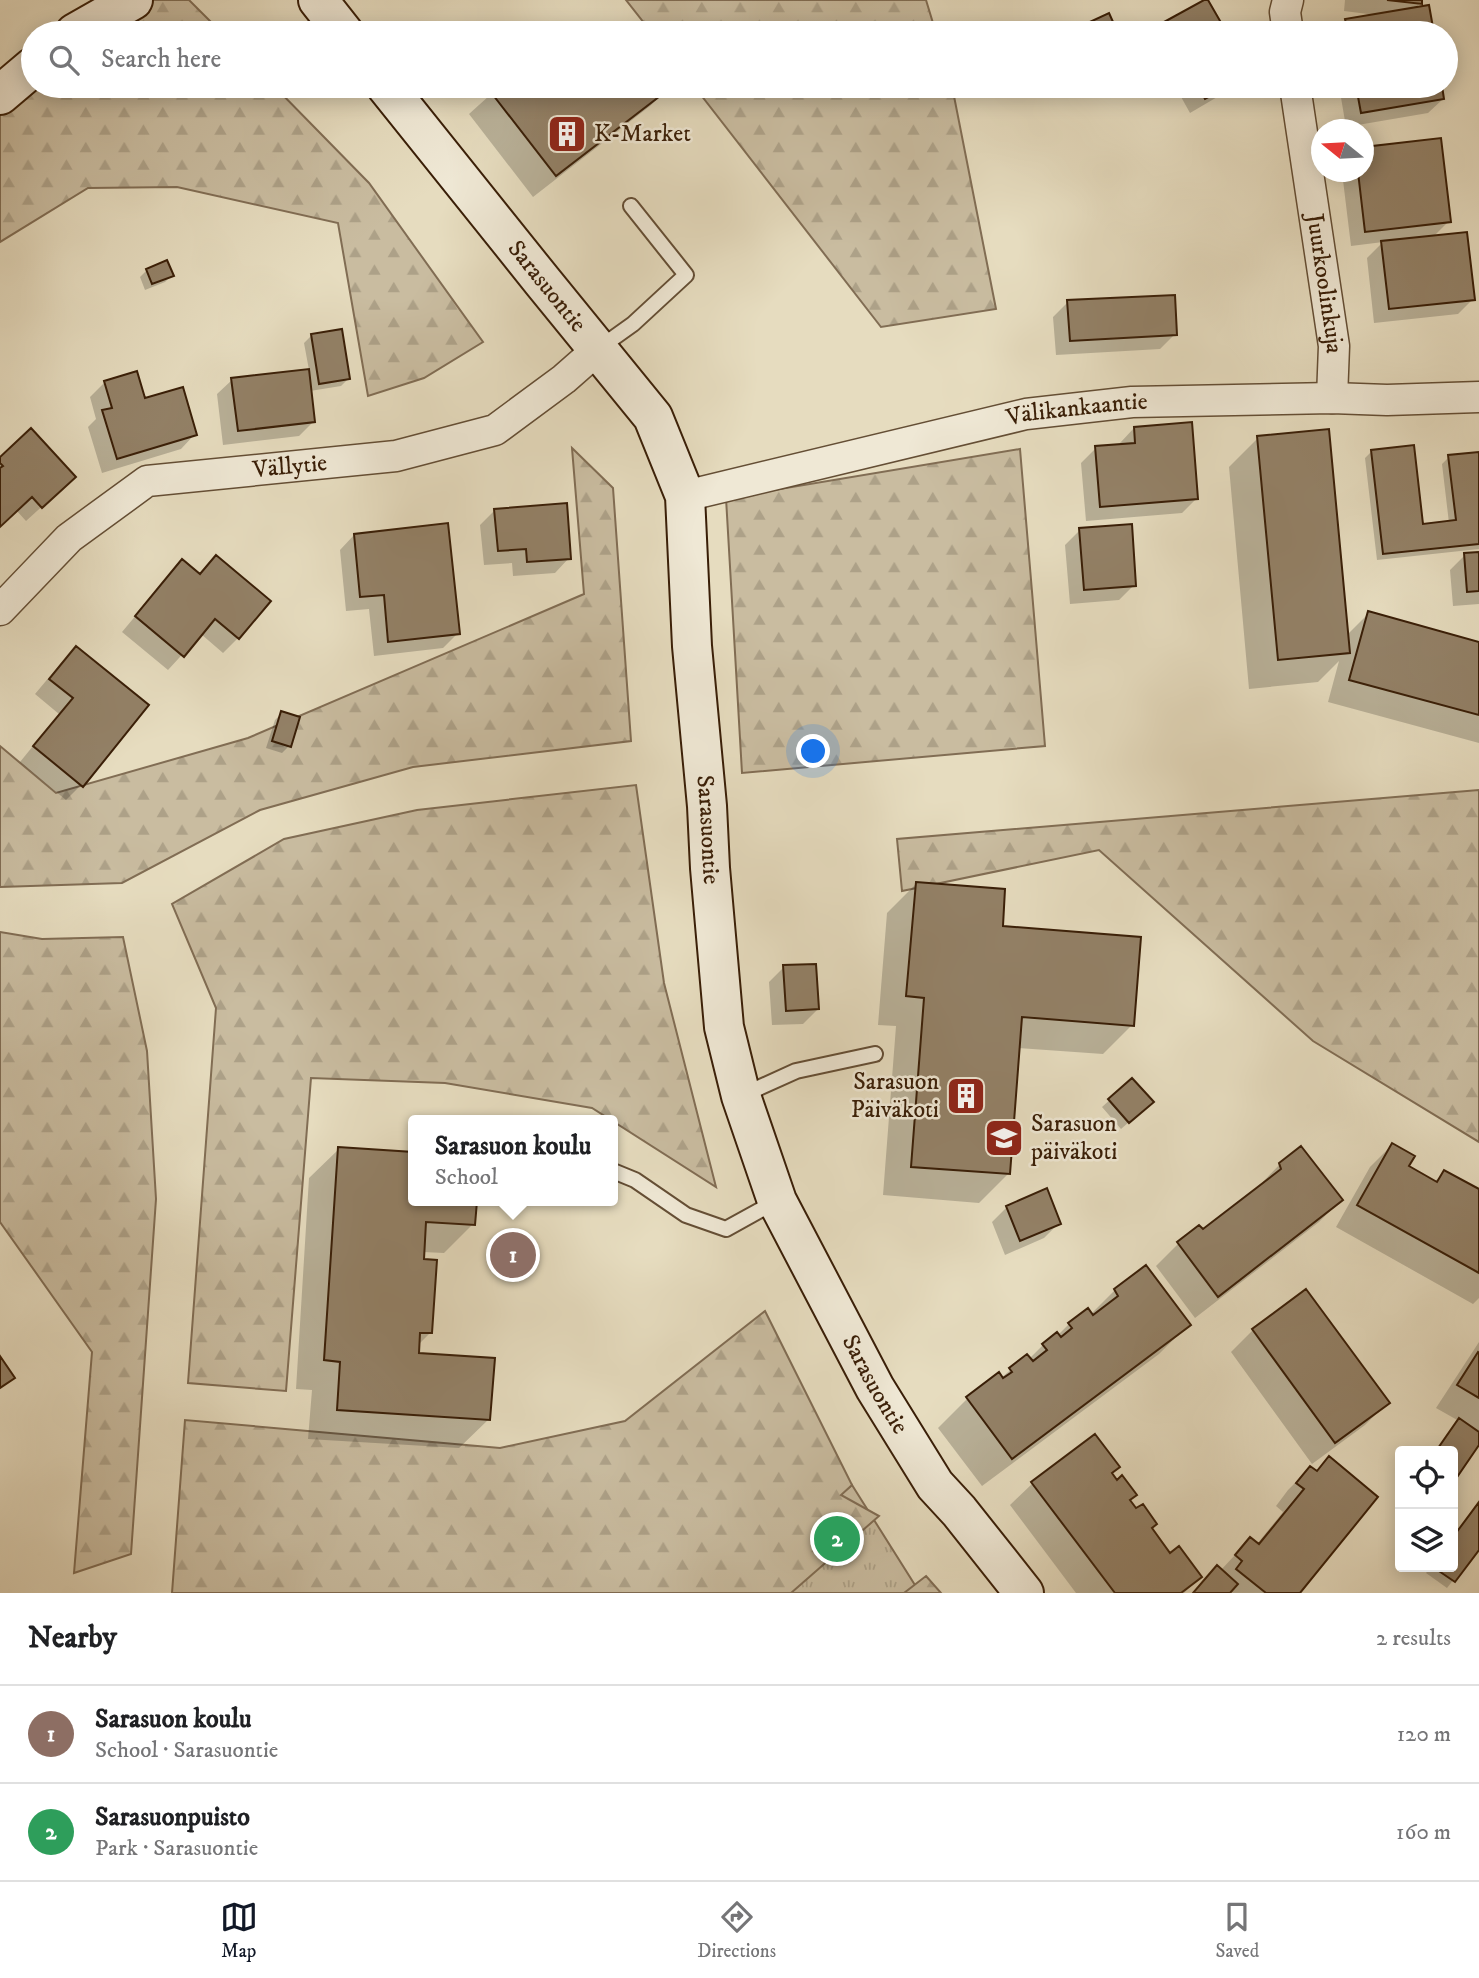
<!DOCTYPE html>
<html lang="en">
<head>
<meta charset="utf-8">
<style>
	:root { --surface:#fff; --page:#f2f2f2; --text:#202124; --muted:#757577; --line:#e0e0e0; --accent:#111827 }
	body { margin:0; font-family:"IM FELL DW Pica",serif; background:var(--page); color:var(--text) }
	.controls { position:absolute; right:21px; bottom:21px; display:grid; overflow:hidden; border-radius:7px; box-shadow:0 4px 18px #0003 }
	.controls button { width:63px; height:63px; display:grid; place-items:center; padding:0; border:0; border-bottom:2px solid var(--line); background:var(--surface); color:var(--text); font:35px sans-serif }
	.compass { position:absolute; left:1311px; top:119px; width:63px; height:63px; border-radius:50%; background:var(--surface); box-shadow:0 4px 18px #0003; rotate:288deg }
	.you { position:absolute; left:814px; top:752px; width:24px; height:24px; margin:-18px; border:5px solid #fff; border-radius:50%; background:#1a73e8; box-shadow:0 0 0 10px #1a73e833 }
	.badge { display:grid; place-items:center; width:46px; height:46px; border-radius:50%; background:var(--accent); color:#fff; font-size:23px; font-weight:700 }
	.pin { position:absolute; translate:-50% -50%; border:4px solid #fff; box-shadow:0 2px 7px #0006 }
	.popup { position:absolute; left:408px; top:1115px; width:210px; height:91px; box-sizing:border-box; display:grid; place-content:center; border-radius:7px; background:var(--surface); filter:drop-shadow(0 2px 5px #0005); font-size:23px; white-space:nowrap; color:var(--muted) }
	.popup b { font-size:26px; color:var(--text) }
	.popup::after { content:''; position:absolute; left:50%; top:100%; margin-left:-14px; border:14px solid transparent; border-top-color:var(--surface) }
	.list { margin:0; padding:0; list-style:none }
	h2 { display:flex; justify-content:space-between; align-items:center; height:91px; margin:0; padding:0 28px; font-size:30px }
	h2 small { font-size:23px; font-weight:400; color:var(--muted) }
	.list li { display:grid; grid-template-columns:46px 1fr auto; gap:21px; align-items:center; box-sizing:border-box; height:98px; padding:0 28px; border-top:2px solid var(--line) }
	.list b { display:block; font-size:26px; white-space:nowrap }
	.list p { margin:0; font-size:23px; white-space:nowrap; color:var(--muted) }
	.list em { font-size:23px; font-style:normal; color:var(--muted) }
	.icon { flex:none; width:38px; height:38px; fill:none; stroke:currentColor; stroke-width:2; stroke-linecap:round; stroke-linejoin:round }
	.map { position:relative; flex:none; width:1479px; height:1593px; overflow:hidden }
	.search { position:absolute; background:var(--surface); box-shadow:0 4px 18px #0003; left:21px; right:21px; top:21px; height:77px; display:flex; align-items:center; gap:18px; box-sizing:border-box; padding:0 24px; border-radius:38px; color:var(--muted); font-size:26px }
	.sheet { height:287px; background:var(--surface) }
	nav { display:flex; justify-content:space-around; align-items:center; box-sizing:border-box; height:98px; border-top:2px solid var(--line); background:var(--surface); font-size:19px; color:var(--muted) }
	nav a { display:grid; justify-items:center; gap:4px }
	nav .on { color:var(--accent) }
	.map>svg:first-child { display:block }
	.grass { fill:url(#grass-tufts); stroke:#816d54; stroke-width:2 }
	.forest { fill:url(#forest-firs); stroke:#816d54; stroke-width:2 }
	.shadow { fill:#0003 }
	.building { fill:#938167; stroke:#391e07; stroke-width:2 }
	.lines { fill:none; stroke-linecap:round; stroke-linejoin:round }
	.lane-casing { stroke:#644e35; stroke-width:18 }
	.street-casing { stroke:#644e35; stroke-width:33 }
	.secondary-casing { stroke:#391e07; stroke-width:42 }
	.lane { stroke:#efe8d5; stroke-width:14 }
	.street { stroke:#efe8d5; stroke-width:30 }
	.secondary { stroke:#efe8d5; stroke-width:38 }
	.labels { text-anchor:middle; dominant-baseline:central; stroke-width:5; stroke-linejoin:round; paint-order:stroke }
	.poi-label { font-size:24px; fill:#391e07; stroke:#efe8d5; text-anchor:start }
	.street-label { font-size:24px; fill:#391e07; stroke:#efe8d5 }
</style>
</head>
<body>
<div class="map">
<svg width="1479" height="1593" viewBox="0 0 1479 1593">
	<defs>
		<pattern id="grass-tufts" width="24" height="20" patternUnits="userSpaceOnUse" patternTransform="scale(1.75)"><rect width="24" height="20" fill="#c9bca0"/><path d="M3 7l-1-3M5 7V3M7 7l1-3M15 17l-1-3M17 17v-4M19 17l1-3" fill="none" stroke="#ada188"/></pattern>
		<pattern id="forest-firs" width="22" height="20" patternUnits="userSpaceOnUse" patternTransform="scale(1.75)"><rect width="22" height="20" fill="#c9bca0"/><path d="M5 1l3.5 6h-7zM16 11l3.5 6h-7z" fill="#ada188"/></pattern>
	</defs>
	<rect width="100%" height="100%" fill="#e6dcbf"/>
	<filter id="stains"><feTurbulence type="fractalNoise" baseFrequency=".00286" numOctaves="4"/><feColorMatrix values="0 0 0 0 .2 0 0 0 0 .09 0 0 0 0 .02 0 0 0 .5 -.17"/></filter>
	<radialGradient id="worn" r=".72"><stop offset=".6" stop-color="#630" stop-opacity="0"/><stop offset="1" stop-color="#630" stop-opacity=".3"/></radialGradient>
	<path class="grass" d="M852 1485 920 1593H724Z"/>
	<path class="forest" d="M152 0H189L222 33H91Z
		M626 0H926L936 33H652Z
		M33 86H274L369 183 483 342 424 378 368 396 338 223 177 187 88 188 0 242V106Z
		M694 86H952L996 309 881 327Z
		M572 448 613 488 631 741 413 767 260 810 122 883 0 887V746L56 793 248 738 584 594Z
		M1020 449 1045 746 742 773 726 498Z
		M636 785 664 983 716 1187 592 1108 445 1083 311 1078 286 1391 188 1383 216 1008 172 904 284 839 417 810Z
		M1479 790V1142L1313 1041 1099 850 902 891 897 839Z
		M0 932 42 939 123 937 147 1051 156 1199 131 1554 74 1573 92 1352 0 1222Z
		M765 1311 852 1485 841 1495 879 1516 791 1593H172L185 1420 500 1448 625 1421Z
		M926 1576 941 1593H904Z"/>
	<path class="shadow" d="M1345 0H1421L1420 3 1414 10 1428 7 1432 33H1334L1346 21 1376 15 1344 11Z
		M500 86H671L650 106 533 197 469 114Z
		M1049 86H1066L1052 92Z
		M1175 86H1236L1190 113Z
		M1339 86H1440L1443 99 1428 113 1346 127Z
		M1440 140 1449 221 1433 237 1473 299 1458 314 1374 323 1367 258 1383 242 1351 246 1342 172H1364V149Z
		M147 270 172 275 165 282 145 290 140 277Z
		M1068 302 1175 334 1160 349 1056 355 1053 317Z
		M311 336 348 379 341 386 310 391 314 421 299 436 223 445 217 394 232 380 309 370 304 343Z
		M105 382 144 401 195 434 181 449 102 473 88 427 96 419 90 397Z
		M1134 428 1197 498 1182 513 1086 521 1081 463 1096 448 1120 446V443Z
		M1258 438 1346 636 1369 613 1479 643V743L1328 702 1339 661 1318 682 1249 689 1229 467Z
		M1372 451 1421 526 1449 523 1442 464 1449 457 1479 453V549L1377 560 1365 458Z
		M0 459 59 491 26 521 16 510 0 526Z
		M495 510 569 558 555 573 513 576 512 563 484 565 480 525Z
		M1080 530 1134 585 1119 600 1070 604 1065 545Z
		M354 535 458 633 443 648 374 656 369 609 346 611 340 550Z
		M1479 554V604L1453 606 1450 570 1465 555Z
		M168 577 238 638 223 653 201 634 168 670 122 632Z
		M76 648 81 785 66 800 20 762 59 714 35 694 61 663Z
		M282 713 289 746 282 753 266 748 275 720Z
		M916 884 1001 928 1132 1025 1103 1054 1018 1048 1008 1174 979 1203 883 1195 896 1026 878 1025 887 913Z
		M784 967 818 1009 803 1024 772 1025 769 982Z
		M1132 1080 1144 1109 1121 1129 1102 1107Z
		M1392 1145 1406 1167 1434 1182 1445 1172 1479 1191V1298L1473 1304 1336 1227 1370 1167Z
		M339 1149 413 1154V1201H475L473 1224 444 1253 423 1252 430 1333 417 1346V1355L489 1419 459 1448 308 1439 312 1390 296 1389 309 1178Z
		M1280 1164 1341 1200 1319 1222 1195 1318 1156 1266 1178 1244 1199 1227 1202 1232 1258 1189V1187Z
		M1007 1207 1059 1223 1044 1238 1005 1255 992 1222Z
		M1115 1290 1188 1325 1159 1354 982 1486 938 1428 968 1398 1001 1378 1027 1356 1029 1359 1043 1345 1057 1336 1069 1324 1091 1314Z
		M1306 1291 1387 1403 1365 1425 1312 1464 1231 1352 1253 1330Z
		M1479 1342V1442L1453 1480V1451H1436L1459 1421 1436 1408Z
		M1329 1459 1297 1593H1194L1220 1571 1250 1539 1257 1544 1283 1512 1276 1506 1288 1490 1310 1468 1315 1472Z
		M1110 1474 1170 1555 1200 1577 1184 1593H1076L1010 1505 1033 1483Z
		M1479 1502V1547L1447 1588 1426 1573 1431 1567H1453V1537Z"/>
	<path class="building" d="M1204 0H1208L1227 33H1144Z
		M1387 0H1422V4Z
		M1429 5 1434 33H1348L1345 19Z
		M1109 13 1118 33H1066Z
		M630 26 635 33H621Z
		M497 86H673L556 176 490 91Z
		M1198 86H1229L1205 99Z
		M1356 86H1442L1444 99 1361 113Z
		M1441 138 1451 222 1365 232 1358 172H1364V147Z
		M1467 232 1475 300 1389 309 1381 241Z
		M167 260 174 276 152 284 146 269Z
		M1175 295 1177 335 1070 341 1067 300Z
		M342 329 350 379 319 384 311 334Z
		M309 369 315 422 238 431 231 378Z
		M137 371 145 398 183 387 197 435 117 459 102 410 112 408 104 381Z
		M1192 422 1198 499 1100 507 1095 446 1135 443 1134 427Z
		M31 428 76 477 42 508 32 497 0 527V468L3 466 0 463V457Z
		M1329 429 1350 653 1278 660 1257 436Z
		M1414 445 1423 524 1456 520 1448 455 1479 452V544L1383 554 1371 450Z
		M567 503 571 559 527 562 526 549 498 551 494 509Z
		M448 523 460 634 388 642 384 595 360 597 354 534Z
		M1132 524 1136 586 1084 590 1079 528Z
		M1479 552V591L1467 592 1464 553Z
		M216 555 271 601 239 639 215 619 184 657 135 616 182 559 200 574Z
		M1368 611 1479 642V715L1349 680Z
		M76 646 149 705 83 787 33 746 73 698 49 679Z
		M281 711 300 717 291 747 272 741Z
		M916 882 1005 889 1003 926 1141 937 1134 1026 1022 1017 1010 1174 911 1167 924 998 906 996Z
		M816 964 819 1009 786 1011 783 965Z
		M1132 1078 1154 1102 1129 1123 1108 1099Z
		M1392 1143 1415 1156 1409 1166 1437 1182 1444 1170 1479 1189V1273L1357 1205Z
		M1301 1146 1343 1200 1218 1297 1177 1242 1199 1225 1203 1229 1281 1169 1279 1163Z
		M338 1147 413 1152V1201H477L475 1225 426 1222 424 1259 437 1260 432 1333H420L419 1353 495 1358 490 1420 337 1410 340 1362 324 1360Z
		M1047 1188 1061 1224 1020 1241 1006 1206Z
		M1146 1265 1191 1325 1012 1459 966 1397 999 1372 1003 1378 1012 1372 1009 1368 1027 1354 1033 1361 1047 1350 1042 1344 1057 1332 1061 1337 1072 1328 1068 1323 1088 1308 1093 1315 1118 1296 1114 1289Z
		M1306 1289 1390 1403 1335 1443 1252 1329Z
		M1478 1352 1479 1353V1398L1457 1385Z
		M0 1356 15 1378 0 1388Z
		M1459 1418 1479 1432V1445L1453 1483V1451H1436Z
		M1095 1434 1120 1467 1112 1473 1117 1480 1122 1475 1137 1495 1130 1500 1136 1508 1143 1504 1157 1524 1152 1528 1170 1553 1179 1546 1202 1577 1181 1593H1115L1031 1482Z
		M1329 1456 1378 1497 1300 1593H1266L1236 1569 1242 1561 1235 1555 1250 1537 1259 1544 1304 1489 1296 1483 1310 1466 1317 1471Z
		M1479 1502V1550L1455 1582 1433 1567H1453V1537Z
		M1217 1565 1238 1584 1230 1593H1193Z"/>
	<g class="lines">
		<g class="lane-casing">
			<path id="lane" d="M598 349 633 324 686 275 631 206
				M743 1095 796 1071 875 1054
				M613 1171 635 1180 686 1215 726 1229 775 1202"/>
		</g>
		<g class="street-casing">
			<g id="street">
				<path d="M1288 33 1285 12 1288 0"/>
				<path id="s1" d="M1295 86 1334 346 1332 398"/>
				<path id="s2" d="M685 496 1026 414 1132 402 1332 398 1387 400 1479 397"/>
				<path id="s3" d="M0 610 69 538 147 481 396 456 495 430 564 379 597 350"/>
			</g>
		</g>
		<g class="secondary-casing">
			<g id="secondary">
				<path d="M318 0 344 33"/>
				<path d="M75 33 133 0"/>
				<path id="s4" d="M386 86 543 282 653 417 685 496 692 646 707 806 710 868 724 1027 741 1096 777 1201 875 1388 935 1485 959 1511 1024 1593"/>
				<path d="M0 95 33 67"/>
			</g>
		</g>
		<use href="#lane" class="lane"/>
		<use href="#street" class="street"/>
		<use href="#secondary" class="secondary"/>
	</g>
	<defs>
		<g id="building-square" transform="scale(2.0125)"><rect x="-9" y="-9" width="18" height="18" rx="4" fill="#8f2418" stroke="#efe8d5"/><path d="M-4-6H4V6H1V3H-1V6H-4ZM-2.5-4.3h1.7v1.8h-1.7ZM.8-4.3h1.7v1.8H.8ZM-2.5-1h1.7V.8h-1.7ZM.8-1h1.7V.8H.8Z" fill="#fff"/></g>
		<g id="school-square" transform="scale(2.0125)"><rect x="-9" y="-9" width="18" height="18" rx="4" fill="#8f2418" stroke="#efe8d5"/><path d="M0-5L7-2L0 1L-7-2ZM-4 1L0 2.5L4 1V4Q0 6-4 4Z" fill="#fff"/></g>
	</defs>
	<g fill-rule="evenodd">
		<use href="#building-square" x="567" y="134"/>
		<use href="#building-square" x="966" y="1096"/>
		<use href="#school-square" x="1004" y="1138"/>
	</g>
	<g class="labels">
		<g class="poi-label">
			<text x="594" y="134">K-Market</text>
			<text x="939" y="1082" text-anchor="end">Sarasuon<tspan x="939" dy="28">Päiväkoti</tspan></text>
			<text x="1031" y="1124">Sarasuon<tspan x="1031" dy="28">päiväkoti</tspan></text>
		</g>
		<g class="street-label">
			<text stroke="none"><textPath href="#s1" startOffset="200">Juurkoolinkuja</textPath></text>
			<text stroke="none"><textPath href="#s4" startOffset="257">Sarasuontie</textPath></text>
			<text stroke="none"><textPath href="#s2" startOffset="402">Välikankaantie</textPath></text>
			<text stroke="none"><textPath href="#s3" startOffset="340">Vällytie</textPath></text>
			<text stroke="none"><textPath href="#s4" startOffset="845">Sarasuontie</textPath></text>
			<text stroke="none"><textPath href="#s4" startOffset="1433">Sarasuontie</textPath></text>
		</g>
	</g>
	<rect width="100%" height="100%" filter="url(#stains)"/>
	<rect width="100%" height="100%" fill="url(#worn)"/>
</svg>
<div class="controls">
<button><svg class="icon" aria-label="locate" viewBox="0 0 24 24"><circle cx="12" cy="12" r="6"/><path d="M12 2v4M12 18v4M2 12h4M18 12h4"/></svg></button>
<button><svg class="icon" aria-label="layers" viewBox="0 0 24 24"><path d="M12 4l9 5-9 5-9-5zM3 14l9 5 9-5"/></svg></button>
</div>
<svg class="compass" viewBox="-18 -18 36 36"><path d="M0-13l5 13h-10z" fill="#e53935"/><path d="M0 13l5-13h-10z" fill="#757577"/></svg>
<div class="you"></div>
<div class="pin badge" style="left:513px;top:1255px;background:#8d6e63">1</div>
<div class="popup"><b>Sarasuon koulu</b>School</div>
<div class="pin badge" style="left:837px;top:1539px;background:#2e9e5b">2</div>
<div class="search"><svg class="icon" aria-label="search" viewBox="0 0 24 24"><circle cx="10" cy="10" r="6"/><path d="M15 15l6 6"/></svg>Search here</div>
</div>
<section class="sheet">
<h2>Nearby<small>2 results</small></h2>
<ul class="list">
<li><span class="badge" style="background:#8d6e63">1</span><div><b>Sarasuon koulu</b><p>School · Sarasuontie</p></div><em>120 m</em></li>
<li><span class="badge" style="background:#2e9e5b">2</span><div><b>Sarasuonpuisto</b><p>Park · Sarasuontie</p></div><em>160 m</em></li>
</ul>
</section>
<nav>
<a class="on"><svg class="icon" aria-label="map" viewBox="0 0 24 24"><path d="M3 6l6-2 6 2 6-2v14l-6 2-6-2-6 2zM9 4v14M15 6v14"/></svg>Map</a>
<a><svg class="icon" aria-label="directions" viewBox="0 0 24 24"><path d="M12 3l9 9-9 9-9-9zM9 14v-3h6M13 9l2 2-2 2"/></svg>Directions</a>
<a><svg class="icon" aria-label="saved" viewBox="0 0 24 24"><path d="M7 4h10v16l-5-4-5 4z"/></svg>Saved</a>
</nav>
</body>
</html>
